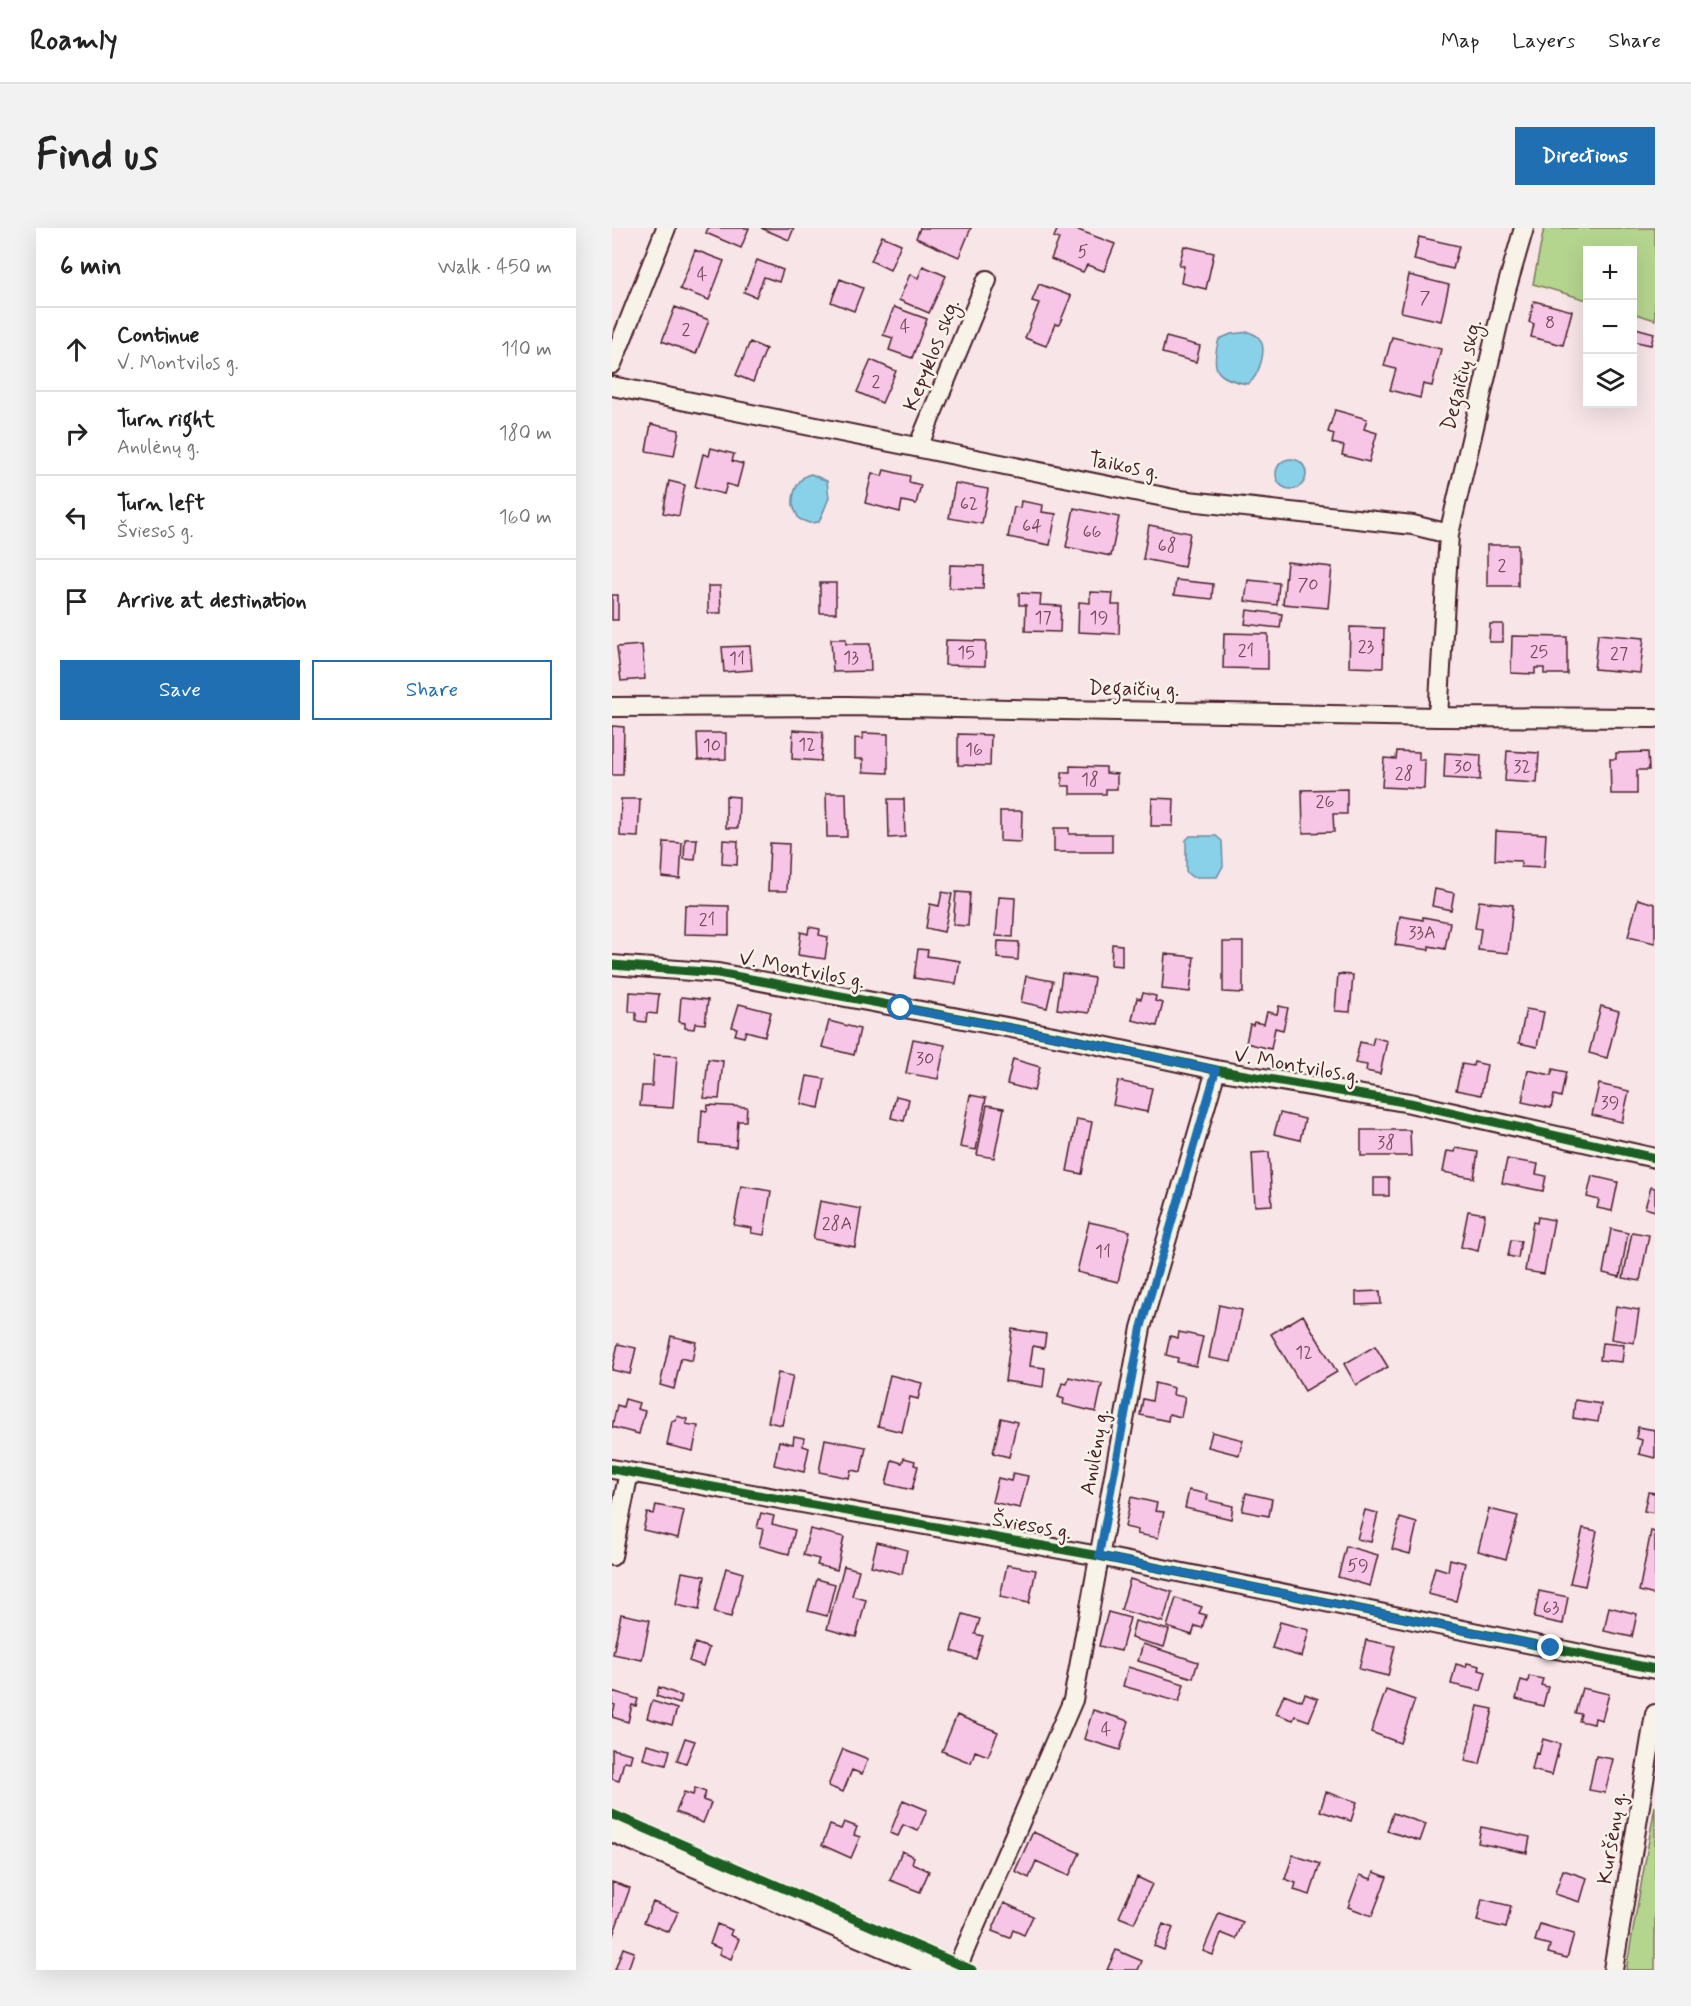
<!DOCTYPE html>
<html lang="en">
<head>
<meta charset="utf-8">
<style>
	:root { --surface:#fff; --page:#f2f2f2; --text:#222; --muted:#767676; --line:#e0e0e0; --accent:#1f6fb2 }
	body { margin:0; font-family:Mynerve,sans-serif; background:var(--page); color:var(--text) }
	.controls { position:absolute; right:18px; top:18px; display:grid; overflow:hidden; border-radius:0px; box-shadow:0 6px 24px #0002 }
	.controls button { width:54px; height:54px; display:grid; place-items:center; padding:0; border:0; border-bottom:2px solid var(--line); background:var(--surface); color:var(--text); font:30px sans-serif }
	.stop { position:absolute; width:18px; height:18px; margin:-14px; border:4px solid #1f6fb2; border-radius:50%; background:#fff }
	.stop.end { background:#1f6fb2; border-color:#fff; box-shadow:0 2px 6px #0008 }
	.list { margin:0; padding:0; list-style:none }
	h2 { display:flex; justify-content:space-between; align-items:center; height:78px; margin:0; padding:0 24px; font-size:26px }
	h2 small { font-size:20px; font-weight:400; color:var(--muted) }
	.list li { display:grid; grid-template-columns:39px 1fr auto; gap:18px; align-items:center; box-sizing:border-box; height:84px; padding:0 24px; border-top:2px solid var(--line) }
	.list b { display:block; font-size:22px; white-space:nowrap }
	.list p { margin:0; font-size:20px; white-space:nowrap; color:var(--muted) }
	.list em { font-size:20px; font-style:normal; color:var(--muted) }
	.actions { display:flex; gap:12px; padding:18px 24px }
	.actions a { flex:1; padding:14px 0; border:2px solid var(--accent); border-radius:0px; text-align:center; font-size:21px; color:var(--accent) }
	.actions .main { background:var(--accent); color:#fff }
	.icon { flex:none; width:33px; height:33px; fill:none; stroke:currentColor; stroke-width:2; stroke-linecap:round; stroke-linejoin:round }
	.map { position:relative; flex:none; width:1043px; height:1742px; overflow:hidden; border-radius:0px }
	header { display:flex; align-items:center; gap:36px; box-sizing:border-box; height:84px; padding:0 30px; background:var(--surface); border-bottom:2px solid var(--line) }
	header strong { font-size:28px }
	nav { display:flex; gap:33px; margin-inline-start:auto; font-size:21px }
	.intro { display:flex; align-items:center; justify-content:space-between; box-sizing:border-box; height:144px; padding:0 36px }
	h1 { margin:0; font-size:42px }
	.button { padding:15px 27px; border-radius:0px; background:var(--accent); color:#fff; font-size:21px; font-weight:700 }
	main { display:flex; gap:36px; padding:0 36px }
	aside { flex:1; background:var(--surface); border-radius:0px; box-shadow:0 6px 24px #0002 }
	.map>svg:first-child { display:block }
	.green { fill:#b4d58e; stroke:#7f7a5c; stroke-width:1.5 }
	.water { fill:#88d1e9; stroke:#6f8a9d; stroke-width:1.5 }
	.building { fill:#f7c5e5; stroke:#4a1f2b; stroke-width:1.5 }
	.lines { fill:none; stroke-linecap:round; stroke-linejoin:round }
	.street-casing { stroke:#4a1f2b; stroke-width:22 }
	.secondary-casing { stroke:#4a1f2b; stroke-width:28 }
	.street { stroke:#f7f3e8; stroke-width:18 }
	.secondary { stroke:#f7f3e8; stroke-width:24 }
	.cycleway-casing { stroke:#f7f3e8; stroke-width:13 }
	.cycleway { stroke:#1b5e20; stroke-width:9 }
	.route { stroke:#1f6fb2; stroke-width:8 }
	.labels { text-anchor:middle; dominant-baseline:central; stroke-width:5; stroke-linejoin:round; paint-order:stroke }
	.number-label { font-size:18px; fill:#75485a }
	.street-label { font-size:21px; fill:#4a1f2b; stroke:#f7f3e8 }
</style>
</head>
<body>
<header>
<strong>Roamly</strong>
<nav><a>Map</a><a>Layers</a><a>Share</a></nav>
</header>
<div class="intro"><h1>Find us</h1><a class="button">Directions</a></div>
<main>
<aside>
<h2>6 min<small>Walk · 450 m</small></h2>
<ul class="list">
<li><svg class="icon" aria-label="ahead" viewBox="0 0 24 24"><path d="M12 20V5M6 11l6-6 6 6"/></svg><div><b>Continue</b><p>V. Montvilos g.</p></div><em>110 m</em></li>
<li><svg class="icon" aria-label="right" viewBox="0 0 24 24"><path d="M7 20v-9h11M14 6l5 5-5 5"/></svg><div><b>Turn right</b><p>Anulėnų g.</p></div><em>180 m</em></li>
<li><svg class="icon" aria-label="left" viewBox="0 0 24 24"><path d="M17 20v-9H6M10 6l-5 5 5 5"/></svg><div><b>Turn left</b><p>Šviesos g.</p></div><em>160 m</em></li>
<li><svg class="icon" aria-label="arrive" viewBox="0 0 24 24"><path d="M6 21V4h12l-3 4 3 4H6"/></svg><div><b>Arrive at destination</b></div></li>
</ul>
<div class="actions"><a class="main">Save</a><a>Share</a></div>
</aside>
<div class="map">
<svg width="1043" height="1742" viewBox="0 0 1043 1742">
	<rect width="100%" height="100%" fill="#f7e5e7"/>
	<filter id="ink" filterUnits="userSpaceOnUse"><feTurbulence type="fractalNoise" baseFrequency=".0167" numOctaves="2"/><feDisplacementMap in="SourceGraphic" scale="12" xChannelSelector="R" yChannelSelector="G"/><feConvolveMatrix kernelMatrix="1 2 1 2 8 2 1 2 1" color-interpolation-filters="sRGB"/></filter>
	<g filter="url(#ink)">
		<path class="green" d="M932 0H1043V92L1021 85 1020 22H975V72L921 56Z
			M1043 1578V1742H1014Z"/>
		<path class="water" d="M637 104C640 106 643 106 646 109 657 119 647 148 636 156 604 150 598 143 607 111L619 106Z
			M664 246a15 15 0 1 1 30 0a15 15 0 1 1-30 0Z
			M199 246 215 253 217 270 207 294 197 295 187 291C185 287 182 281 181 277 180 264 187 248 199 246Z
			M578 608H604L610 613 611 638 605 649H580L574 644V612Z"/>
		<path class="building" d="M96 0H137L129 20 94 5Z
			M149 0H182L177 12Z
			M308 0H359L347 29 304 10Z
			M446 0H461L503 16 492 43 475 37 471 44 439 31 447 11 442 9Z
			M270 8 289 16 278 42 259 33Z
			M807 9 847 18 841 41 802 32Z
			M572 18 602 25 594 61 569 55 572 38 567 37Z
			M83 22 112 33 97 72 68 61Z
			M145 32 171 42 167 54 152 49 144 69 132 64Z
			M311 38 334 48 317 85 287 72 298 46 306 50Z
			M797 47 837 57 829 93 789 84Z
			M228 51 251 60 242 83 219 74Z
			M427 56 459 68 447 97 443 96 434 118 413 110 427 75 420 73Z
			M922 73 960 83 951 117 919 109 922 96 917 94Z
			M63 79 97 92 84 126 50 113Z
			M282 79 315 91 300 130 277 122 281 110 271 107Z
			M1020 99 1042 105 1039 117 1020 113Z
			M554 109 588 118 584 134 550 125Z
			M780 109 829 121 820 158 811 156 808 170 778 162 784 141 772 138Z
			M138 114 154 121 141 154 124 147Z
			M259 132 284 143 270 175 245 164Z
			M723 182 755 191 752 201 765 205 757 234 730 227 732 218 720 215 722 206 716 204Z
			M39 196 67 202 62 228 34 223Z
			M99 220 122 226 120 233 131 236 125 259 115 256 112 266 83 259 91 226 97 228Z
			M272 242 298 248 297 254 309 257 304 276 290 273 288 284 253 275 260 245 270 248Z
			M57 253 73 257 67 288 51 285Z
			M343 255 376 261 370 296 337 290Z
			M409 273 431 277 430 284 444 286 438 317 396 309 402 279 408 280Z
			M462 280 507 289 499 328 454 319Z
			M537 297 578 305 572 339 531 331Z
			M875 317H906V358H875Z
			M675 334 720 339 716 380 671 376Z
			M338 337 372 338 371 361 337 360Z
			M564 352 601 356 600 371 562 367Z
			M636 352 667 355 665 377 633 373Z
			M208 355H224V385H208Z
			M96 358H108L109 385H96Z
			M478 364 501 365 500 377H508L507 406 466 404 467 374 478 375Z
			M407 365 429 366 428 377 449 378 448 404 413 403 414 377H407Z
			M0 367H6V392H0Z
			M635 382 670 386 668 400 633 396Z
			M878 396H891V414H877Z
			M738 399 772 400 771 440 737 439Z
			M612 405 656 406V441L611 440Z
			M986 406 1032 410 1028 445 982 441Z
			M900 408 955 409V446H932V440H923V446L899 445Z
			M219 411H234V416H258L259 443 221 444Z
			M334 412 374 413 373 438 333 437Z
			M30 417 33 451 9 453 5 419Z
			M138 418 140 442 112 444 110 419Z
			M0 498 12 499 11 547H0Z
			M181 502 211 504 209 533 180 531Z
			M85 505H114V531L86 532Z
			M251 505 276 506V545L251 544V531H243V510L251 511Z
			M346 506 379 507 378 538 346 537Z
			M785 523 807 524V532H813L812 561 770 559 772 530 784 531Z
			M895 523 927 525 925 555 893 553Z
			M1036 524 1037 542H1025V566H999L998 531H1004V525Z
			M833 525 869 527 868 552 832 550Z
			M458 538 494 539V545L505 546V561H494V566H458V558H450V544H458Z
			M735 561V586H721L722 604 691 605 690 562Z
			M214 565H234L235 609H215Z
			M114 568 127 569 126 600H114Z
			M540 570 562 571 561 598H539Z
			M9 571H28L26 609 8 608Z
			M276 571H292L293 609 277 610Z
			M388 583H410L409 614 388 613Z
			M442 600H457V606H500V624H442Z
			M884 603 934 606 932 640 909 639V633L883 632Z
			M73 611H85L83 632 72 631Z
			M111 612 126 613 125 637 110 636Z
			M52 614 70 615 68 651 50 649Z
			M158 615 177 616 175 663H156Z
			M823 661 842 665 839 682 820 678Z
			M330 664 340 666 332 704 314 700 318 676 327 678Z
			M344 664 358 665 356 698 341 697Z
			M387 669 403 670 401 709 384 708Z
			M1026 671 1043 676V715L1016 709Z
			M867 673 901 677 896 725 866 722 869 701 863 700Z
			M73 677 117 678V707L72 706Z
			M788 688 811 692V689L838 694 833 721 817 718V722L783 717Z
			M197 699 208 701 207 707 216 709 213 731 186 727 189 704 196 706Z
			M386 713 407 714 406 732 385 730Z
			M611 714H631V765L611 764Z
			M500 716 510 717V738L499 737Z
			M306 721 316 722 315 728 348 733 344 756 302 750Z
			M553 726 582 729 578 764 550 761Z
			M450 745 482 750 477 785 445 781Z
			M726 746 741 747 738 784 723 783Z
			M414 748 441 753 435 780 409 774Z
			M18 764 47 766 45 786 35 785 34 794 24 793V784H17Z
			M531 765 544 768 543 773 551 775 545 798 520 792 525 770 529 771Z
			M69 769 96 772 93 796 83 795 82 801 73 800V795L67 794Z
			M127 776 159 784 153 808 134 803 132 809 123 807 125 800 120 799Z
			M667 778 676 780 671 802 663 800 659 821 634 815 638 796 641 797 642 794 652 796 655 784 665 786Z
			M989 778 1007 783 995 830 977 825Z
			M914 781 932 784 925 819 907 815Z
			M217 793 248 801 242 827 210 819Z
			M762 809 775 813 768 846 754 843 755 837 743 835 748 814 760 817Z
			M301 811 333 817 326 851 294 845Z
			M42 827 65 828 61 880 28 878 30 858H40Z
			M96 831 111 833 107 871 92 870Z
			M401 831 428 839 422 863 395 856Z
			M862 834 875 837 869 867 844 862 850 836 861 838Z
			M941 841 954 844 949 869 942 867 939 880 910 874 916 842 939 847Z
			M195 848 213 851 207 880 189 876Z
			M506 853 540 860 535 884 501 877Z
			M987 856 1017 863 1010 894 980 887Z
			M358 867 374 870 364 922 348 919Z
			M284 868 297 871 292 893 279 890Z
			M96 877 135 879 134 893H126L124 919 88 916 90 882 95 883Z
			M375 877 392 880 382 930 365 927Z
			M668 885 693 891 688 912 662 906Z
			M465 891 480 894 470 946 455 943Z
			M749 902H798L799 928H749Z
			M844 920 866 924 862 950 831 944 835 923 843 924Z
			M657 924 660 977 643 978 640 925Z
			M895 931 926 936 924 946 934 948 931 963 890 955Z
			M980 948 1006 954 1000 983 985 980 987 972 975 969Z
			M762 950H777V968H762Z
			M129 958 159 963 152 1007 139 1005 140 1000 122 997Z
			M1039 959 1043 960V983L1033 980Z
			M208 973 249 981 243 1019 201 1011Z
			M856 983 873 986 866 1023 849 1019Z
			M926 989 942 992 932 1046 913 1043 921 994 925 995Z
			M477 994 518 1003 506 1054 465 1044Z
			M999 1001 1016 1005 1008 1049 991 1045Z
			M1020 1004 1037 1007 1028 1053 1011 1050Z
			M899 1012 909 1013 906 1030 896 1028Z
			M768 1063 769 1076 744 1077V1064Z
			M607 1077 630 1082 619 1134 597 1130Z
			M1004 1078 1027 1082 1022 1115 999 1111Z
			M691 1087 725 1144 693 1163 659 1106Z
			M400 1101 434 1106 432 1120 421 1118 418 1138 433 1140 431 1159 393 1153Z
			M567 1104 591 1109 584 1138 565 1134 566 1130 554 1127 558 1108 566 1110Z
			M59 1108 84 1114 80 1133 69 1130 62 1161 48 1157Z
			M990 1115 1012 1117 1010 1134 988 1132Z
			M6 1116 24 1120 18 1146 0 1142Z
			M763 1118 776 1139 744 1157 732 1136Z
			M166 1145 181 1148 170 1197 156 1194Z
			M278 1147 310 1155 306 1171 298 1169 290 1204 266 1198Z
			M457 1149 490 1156 484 1184 451 1176 452 1171 446 1169 450 1155 455 1156Z
			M543 1155 562 1160 561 1167 573 1169 569 1189 557 1186 556 1193 528 1187 531 1171 540 1173Z
			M13 1171 27 1175 25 1181 33 1183 27 1206 0 1199 5 1177 11 1179Z
			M963 1172 989 1176 986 1194 961 1190Z
			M65 1188 75 1191 74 1196 86 1198 81 1223 55 1217 60 1193H64Z
			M389 1190 405 1194 397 1229 381 1225Z
			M1026 1199 1043 1202V1230L1027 1226 1030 1212 1024 1210Z
			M600 1204 631 1212 627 1227 596 1219Z
			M182 1208 192 1210 191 1218 197 1220 192 1244 162 1237 167 1213 181 1216Z
			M213 1211 254 1219 249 1244 239 1242 237 1250 207 1244Z
			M292 1230 303 1233 302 1237 306 1238 300 1262 274 1256 280 1232 290 1235Z
			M401 1245 416 1248 408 1280 380 1274 386 1250 399 1253Z
			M577 1262 596 1266 595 1272 621 1278 619 1291 573 1280Z
			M1036 1264 1043 1265V1285L1032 1283Z
			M634 1265 660 1271 657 1288 630 1283Z
			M519 1269 545 1275 543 1283 552 1284 546 1310 525 1306 526 1302 513 1299Z
			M44 1277 72 1283 66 1310 31 1302 35 1285 42 1286Z
			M877 1281 906 1288 894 1331 866 1323Z
			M753 1282 766 1285 759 1314 745 1311Z
			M149 1285 162 1288 160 1296 183 1302 177 1326 147 1318 151 1301 145 1300Z
			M788 1290 805 1295 798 1326 780 1321Z
			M971 1300 985 1303 973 1358 958 1355Z
			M198 1301 232 1309 225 1342 205 1337 207 1331 191 1327Z
			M1039 1303 1043 1304V1367L1027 1363Z
			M265 1314 295 1322 290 1346 259 1338Z
			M734 1318 766 1327 758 1358 726 1349Z
			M838 1331 853 1335 844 1373 816 1366 823 1339 836 1343Z
			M395 1337 424 1342 417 1375 388 1369Z
			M232 1338 247 1342 240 1368 254 1372 244 1409 215 1401Z
			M114 1340 131 1345 119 1389 102 1385Z
			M70 1344 93 1348 87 1382 64 1377Z
			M205 1351 223 1356 215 1388 196 1383Z
			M518 1351 560 1364 551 1394 509 1382Z
			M927 1363 956 1369 951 1396 922 1390Z
			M564 1370 590 1379 587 1385 594 1387 590 1400 583 1398 580 1407 555 1399Z
			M997 1379 1025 1386 1020 1409 992 1403Z
			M496 1384 518 1390 509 1423 487 1418Z
			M9 1386 38 1392 30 1432 1 1426Z
			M351 1386 368 1391 363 1406 371 1408 364 1431 340 1423Z
			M523 1393 557 1402 552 1419 519 1410Z
			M668 1394 697 1402 690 1429 660 1420Z
			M754 1412 783 1418 776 1448 747 1441Z
			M83 1415 97 1420 91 1438 77 1433Z
			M531 1416 586 1434 581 1450 526 1433Z
			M855 1435 868 1438 867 1442 874 1444 869 1463 839 1456 844 1436 854 1439Z
			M516 1439 572 1456 567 1474 511 1458Z
			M917 1448 931 1451 929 1457 936 1459 931 1478 904 1471 909 1452 916 1454Z
			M47 1459 70 1468 68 1476 44 1468Z
			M970 1460 997 1466 990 1492 983 1490 982 1496 967 1493 969 1486 963 1485Z
			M774 1462 803 1472 788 1515 759 1504Z
			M0 1463 26 1471 24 1478 20 1477 16 1494 0 1489 3 1477 0 1476Z
			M672 1466 690 1473 693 1466 706 1471 697 1493 683 1488 681 1492 664 1486Z
			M40 1473 65 1481 60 1497 35 1490Z
			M866 1478 881 1481 868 1536 853 1533Z
			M481 1482 517 1493 508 1522 472 1511Z
			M345 1487 386 1504 376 1528 363 1523 359 1535 330 1523Z
			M73 1510 83 1513 74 1535 65 1532Z
			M931 1511 948 1516 940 1547 920 1542 924 1525 927 1526Z
			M35 1516 58 1522 54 1537 31 1531Z
			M0 1521 20 1526 18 1534 12 1533 7 1553 0 1551Z
			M231 1521 256 1531 250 1546 240 1542 231 1564 216 1558Z
			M984 1528 1001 1531 993 1565 977 1562Z
			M83 1560 94 1564 91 1572 99 1575 91 1595 64 1584 72 1564 81 1567Z
			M714 1564 745 1574 739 1593 708 1583Z
			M291 1572 315 1582 306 1603 291 1597 286 1608 278 1605Z
			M781 1585 814 1596 808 1613 775 1603Z
			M232 1594 245 1599 242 1607 248 1609 239 1630 210 1617 218 1597 229 1601Z
			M869 1599 918 1609 915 1625 866 1615Z
			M421 1604 468 1625 457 1648 424 1633 417 1650 403 1643Z
			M290 1623 302 1629 300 1635 317 1643 308 1664 278 1652Z
			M681 1627 708 1636 698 1667 682 1662 684 1655 673 1651Z
			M951 1642 975 1650 968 1674 943 1666Z
			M762 1644 775 1649 760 1688 736 1679 748 1647 759 1651Z
			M525 1649 540 1656 522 1695 507 1689Z
			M0 1654 18 1660 0 1710Z
			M870 1671 899 1678 894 1700 865 1693Z
			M41 1674 66 1684 57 1704 32 1694Z
			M392 1675 421 1688 412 1707 401 1702 398 1710 380 1703Z
			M607 1685 631 1694 624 1711 609 1705 601 1727 591 1723Z
			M105 1696 120 1702 118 1707 127 1711 119 1731 107 1726 109 1721 98 1716Z
			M551 1696 561 1700 552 1722 542 1718Z
			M928 1696 962 1706 955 1730 936 1725 938 1717 923 1713Z
			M11 1720 22 1724 16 1742H3Z
			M504 1722 530 1733 526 1742H495Z"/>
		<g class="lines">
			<g class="street-casing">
				<path id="street" d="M0 136 54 0
					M0 158 567 272 801 297 837 306 826 489
					M306 219 375 52
					M837 306 894 62 912 0
					M0 479 235 478 826 489 1043 490
					M0 737 106 745 458 811 604 842 798 875 1043 930
					M0 1241 487 1328 1043 1441
					M0 1328 17 1244
					M344 1742 461 1472 529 1100 604 842
					M1001 1742 1043 1486"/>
			</g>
			<g class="secondary-casing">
				<path id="secondary" d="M0 1601 331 1742"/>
			</g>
			<use href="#street" class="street"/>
			<use href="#secondary" class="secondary"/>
			<g class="cycleway-casing">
				<path id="cycleway" d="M0 737 106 745 458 811 604 842 798 875 1043 930
					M0 1241 487 1328 1043 1441
					M0 1586 360 1742"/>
			</g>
			<use href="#cycleway" class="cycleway"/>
		</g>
	</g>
	<g class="lines" filter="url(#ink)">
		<path class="route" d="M289 780 458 811 604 842 529 1100 487 1328 939 1420"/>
	</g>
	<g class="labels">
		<g class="number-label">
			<text x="471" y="24">5</text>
			<text x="90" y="47">4</text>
			<text x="813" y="70">7</text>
			<text x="938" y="95">8</text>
			<text x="293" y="99">4</text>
			<text x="74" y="102">2</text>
			<text x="264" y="154">2</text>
			<text x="357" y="276">62</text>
			<text x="420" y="298">64</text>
			<text x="480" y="304">66</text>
			<text x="555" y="318">68</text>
			<text x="890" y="338">2</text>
			<text x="696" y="357">70</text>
			<text x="431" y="390">17</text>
			<text x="487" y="390">19</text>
			<text x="754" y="419">23</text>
			<text x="634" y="423">21</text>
			<text x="927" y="424">25</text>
			<text x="354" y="425">15</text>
			<text x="1007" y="426">27</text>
			<text x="239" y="430">13</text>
			<text x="125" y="431">11</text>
			<text x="195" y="517">12</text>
			<text x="100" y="518">10</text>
			<text x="362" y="522">16</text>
			<text x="851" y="539">30</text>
			<text x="910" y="539">32</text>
			<text x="792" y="546">28</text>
			<text x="478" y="552">18</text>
			<text x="713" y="574">26</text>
			<text x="95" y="692">21</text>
			<text x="810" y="705">33A</text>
			<text x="313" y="831">30</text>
			<text x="998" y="875">39</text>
			<text x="774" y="915">38</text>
			<text x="225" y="996">28A</text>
			<text x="491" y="1024">11</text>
			<text x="692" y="1125">12</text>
			<text x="746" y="1338">59</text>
			<text x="939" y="1380">63</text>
			<text x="494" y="1502">4</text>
		</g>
		<g class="street-label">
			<text transform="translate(320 127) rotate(-68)">Kepyklos skg.</text>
			<text transform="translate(850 147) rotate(-76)">Degaičių skg.</text>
			<text transform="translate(512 238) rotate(11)">Taikos g.</text>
			<text transform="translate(522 461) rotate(1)">Degaičių g.</text>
			<text transform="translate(190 742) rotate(11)">V. Montvilos g.</text>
			<text transform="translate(685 838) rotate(10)">V. Montvilos g.</text>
			<text transform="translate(483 1224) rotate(-80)">Anulėnų g.</text>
			<text transform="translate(420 1298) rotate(10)">Šviesos g.</text>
			<text transform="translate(1000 1610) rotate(-81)">Kuršėnų g.</text>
		</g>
	</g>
</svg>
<div class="controls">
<button>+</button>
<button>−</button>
<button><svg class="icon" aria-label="layers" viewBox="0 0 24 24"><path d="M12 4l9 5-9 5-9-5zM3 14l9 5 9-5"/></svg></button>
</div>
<div class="stop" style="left:289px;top:780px"></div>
<div class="stop end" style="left:939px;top:1420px"></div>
</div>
</main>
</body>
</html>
